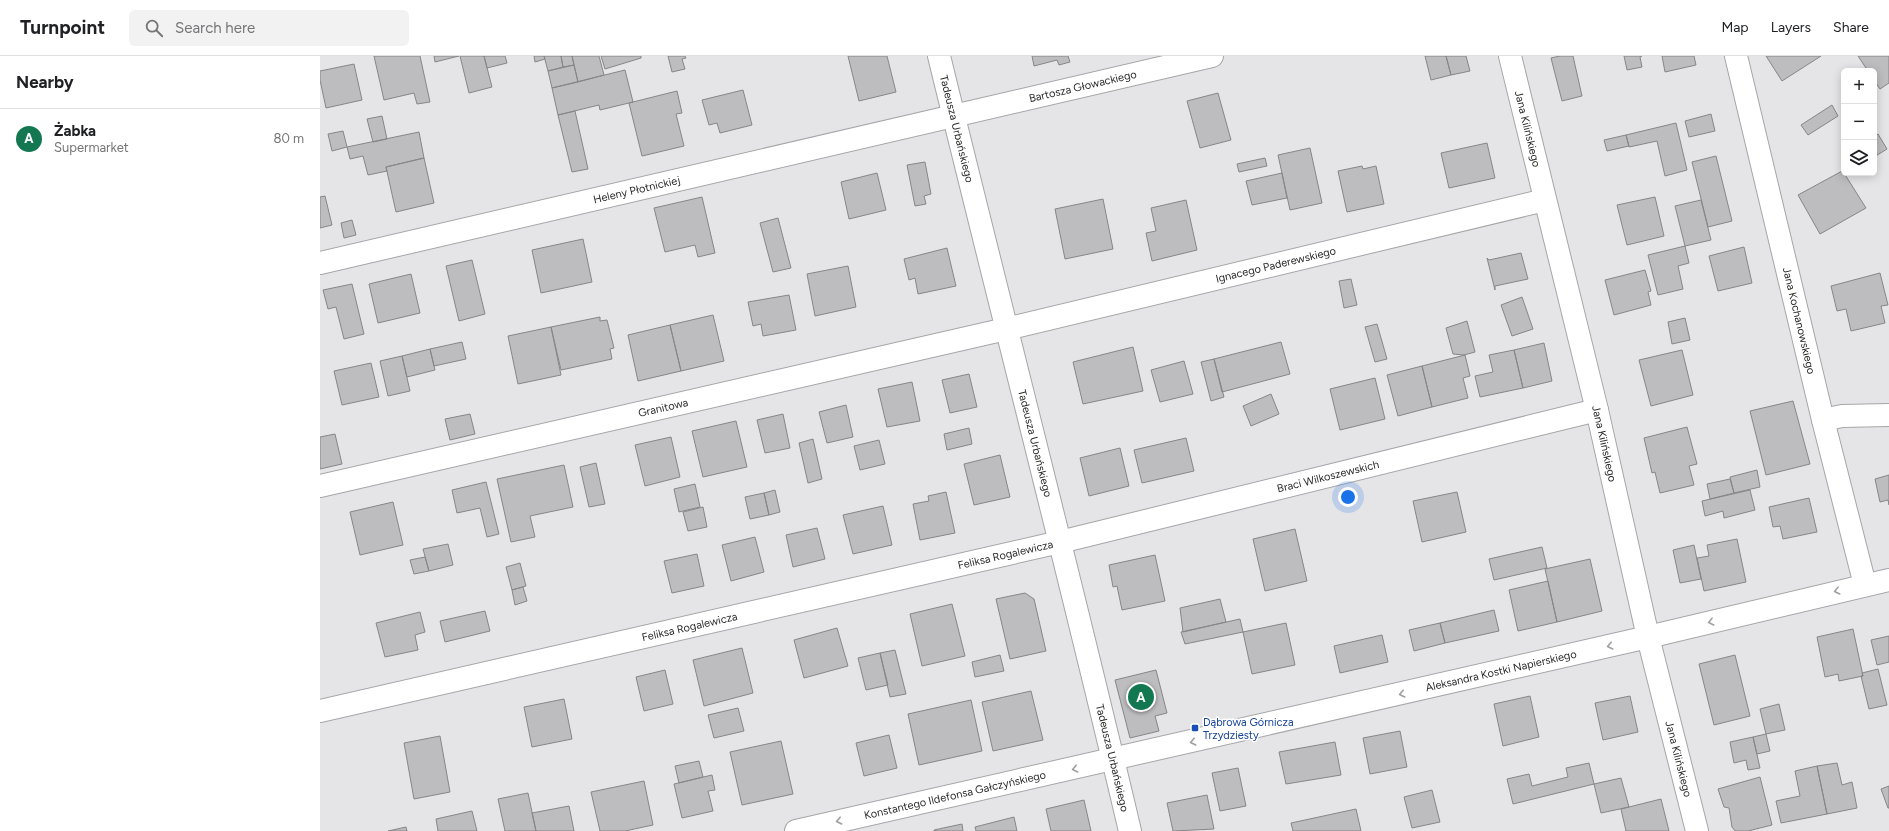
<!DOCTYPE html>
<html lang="en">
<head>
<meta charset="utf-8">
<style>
	:root { --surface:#fff; --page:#f2f2f2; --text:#202124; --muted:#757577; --line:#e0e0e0; --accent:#137851 }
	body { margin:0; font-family:Figtree,sans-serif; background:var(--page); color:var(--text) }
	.controls { position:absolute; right:12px; top:12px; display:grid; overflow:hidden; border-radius:6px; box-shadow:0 2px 10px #0003 }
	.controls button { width:36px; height:36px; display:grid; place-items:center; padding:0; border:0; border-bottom:1px solid var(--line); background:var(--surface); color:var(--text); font:20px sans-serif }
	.you { position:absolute; left:1028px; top:441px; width:14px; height:14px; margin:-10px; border:3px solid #fff; border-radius:50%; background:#1a73e8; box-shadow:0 0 0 6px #1a73e833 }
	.badge { display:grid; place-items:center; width:26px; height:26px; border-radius:50%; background:var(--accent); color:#fff; font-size:13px; font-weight:700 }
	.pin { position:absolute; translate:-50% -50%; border:2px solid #fff; box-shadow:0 1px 4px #0006 }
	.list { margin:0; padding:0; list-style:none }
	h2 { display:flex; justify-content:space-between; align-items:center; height:52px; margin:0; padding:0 16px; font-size:17px }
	h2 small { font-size:13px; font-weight:400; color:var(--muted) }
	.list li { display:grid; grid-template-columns:26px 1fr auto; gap:12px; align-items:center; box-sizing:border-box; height:60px; padding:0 16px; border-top:1px solid var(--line) }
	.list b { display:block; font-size:15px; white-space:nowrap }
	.list p { margin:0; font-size:13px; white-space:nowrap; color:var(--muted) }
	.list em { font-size:13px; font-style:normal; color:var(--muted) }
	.icon { flex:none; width:22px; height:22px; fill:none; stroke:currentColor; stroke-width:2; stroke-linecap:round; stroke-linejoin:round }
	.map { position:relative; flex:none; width:1569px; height:775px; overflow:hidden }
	header { display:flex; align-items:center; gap:24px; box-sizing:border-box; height:56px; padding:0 20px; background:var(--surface); border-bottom:1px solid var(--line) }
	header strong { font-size:19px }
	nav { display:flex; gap:22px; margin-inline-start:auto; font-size:14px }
	.search { width:280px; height:36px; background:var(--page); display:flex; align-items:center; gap:10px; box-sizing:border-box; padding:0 14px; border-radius:6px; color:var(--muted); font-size:15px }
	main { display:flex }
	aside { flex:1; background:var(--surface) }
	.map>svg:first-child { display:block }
	.building { fill:#bdbcbe; stroke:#868588 }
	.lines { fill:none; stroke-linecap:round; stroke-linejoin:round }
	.minor-casing { stroke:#a6a6a9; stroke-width:24 }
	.minor { stroke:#fff; stroke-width:22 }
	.oneway { stroke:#9f9fa0 }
	.transit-dot { fill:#1a4fb4; stroke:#fff; stroke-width:1.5 }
	.labels { text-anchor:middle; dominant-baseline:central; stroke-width:3; stroke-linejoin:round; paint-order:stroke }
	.street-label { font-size:11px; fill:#2a2a2b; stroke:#fff }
	.transit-label { font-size:11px; fill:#164399; stroke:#fff; text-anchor:start }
</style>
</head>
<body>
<header>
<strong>Turnpoint</strong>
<div class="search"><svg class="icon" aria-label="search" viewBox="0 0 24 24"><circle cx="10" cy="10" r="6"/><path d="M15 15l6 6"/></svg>Search here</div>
<nav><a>Map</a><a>Layers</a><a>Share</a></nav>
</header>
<main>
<aside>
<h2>Nearby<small></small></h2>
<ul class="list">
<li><span class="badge">A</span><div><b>Żabka</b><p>Supermarket</p></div><em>80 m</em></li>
</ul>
</aside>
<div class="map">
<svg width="1569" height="775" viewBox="0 0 1569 775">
	<rect width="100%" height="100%" fill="#e5e5e8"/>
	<path class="building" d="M54 0H100L110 46 97 48 94 37 64 44Z
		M114 0H139L115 6Z
		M140 0H164L172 31 149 37Z
		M164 0H185L187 7 167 12Z
		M214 0H224L225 3 215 6Z
		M224 0H241L243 11 228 15Z
		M241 0H252L254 9 243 11Z
		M252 0H279L284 19 258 26Z
		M281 0H321V2L285 13Z
		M348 0H365L366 2 362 3 365 13 352 16Z
		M528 0H567L576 36 539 45Z
		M712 0H748L750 6 739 9 737 4 714 10Z
		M1105 0H1126L1131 19 1111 24Z
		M1126 0H1146L1150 15 1131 19Z
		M1240 0H1253L1262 40 1242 45 1231 2Z
		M1304 0H1322L1320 1 1322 11 1307 14Z
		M1342 0H1374L1376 9 1345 16Z
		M1446 0H1501L1462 25Z
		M1538 0H1569V27L1560 33 1554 24V15H1548Z
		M34 8 42 44 6 52 0 24V15Z
		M254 9 258 26 232 32 228 15Z
		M305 14 313 46 280 54 279 49 238 59 232 32Z
		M423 34 432 69 400 77 397 67 389 69 382 44Z
		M357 35 362 57 356 58 364 90 322 100 309 47Z
		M898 37 911 84 880 92 867 45Z
		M1512 49 1518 60 1488 79 1481 69Z
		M255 55 268 113 252 116 238 59Z
		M1391 58 1395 75 1369 81 1365 65Z
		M62 60 67 83 53 86 47 63Z
		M1356 67 1367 114 1345 120 1337 85 1309 91 1306 79Z
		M23 75 27 91 12 95 8 78Z
		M99 76 104 102 66 111 67 115 48 119 43 100 30 103 27 91Z
		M1558 78 1567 93 1554 101V81Z
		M1306 79 1309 90 1287 95 1284 84Z
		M1167 87 1175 122 1129 132 1121 97Z
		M990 92 1002 147 970 154 958 99Z
		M1396 100 1412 165 1388 171 1372 106Z
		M104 102 114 147 76 156 66 111Z
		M945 102 947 110 919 116 917 108Z
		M605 106 611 138 604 140 606 148 595 150 587 109Z
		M1042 110 1043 113 1056 110 1064 148 1027 156 1018 115Z
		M1524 114V117L1546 152 1500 178 1478 139Z
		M557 117 566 154 529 163 521 126Z
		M962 117 967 142 932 149 926 125Z
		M5 140 12 169 0 172V141Z
		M382 141 395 197 378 201 375 189 345 196 334 152Z
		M1335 141 1344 180 1307 189 1297 149Z
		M783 143 793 193 745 203 735 153Z
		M866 144 877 194 832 205 826 177 836 175 831 152Z
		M1381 144 1391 184 1365 190 1355 150Z
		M458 162 471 212 453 216 440 167Z
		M32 164 36 179 24 182 21 167Z
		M263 183 272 226 221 237 212 194Z
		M1365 190 1369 207 1358 210 1363 233 1338 239 1328 199Z
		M1424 191 1432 227 1398 235 1389 200Z
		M627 192 636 230 598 238 595 222 589 224 584 203Z
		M1201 197 1208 223 1175 230V234L1167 202 1169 204Z
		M152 204 165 258 139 265 126 210Z
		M528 210 536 251 495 260 487 218Z
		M1325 214 1331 235 1328 236 1331 249 1294 259 1285 224Z
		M1560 217 1568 249 1561 250 1565 267 1531 275 1526 253 1517 255 1511 230Z
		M91 218 100 257 58 267 49 228Z
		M1031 223 1037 249 1024 252 1019 225Z
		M32 228 44 278 24 283 16 251 8 253 3 234Z
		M469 239 476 274 443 280 441 268 433 270 428 246Z
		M1202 241 1213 273 1192 280 1181 249Z
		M393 259 404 305 361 315 350 269Z
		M280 261V265L287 264 294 292 290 293 292 303 241 314 231 271Z
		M1365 262 1370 284 1352 288 1348 266Z
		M1147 265 1155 296 1144 299 1133 298 1126 272Z
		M1057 268 1067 303 1055 306 1045 271Z
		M350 269 361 315 318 325 308 279Z
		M231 271 241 319 198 328 188 280Z
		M142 286 146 303 114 310 110 293Z
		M961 286 970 318 902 336 894 303Z
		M1224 287 1232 325 1203 332 1194 294Z
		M813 291 823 335 763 348 753 306Z
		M110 293 115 314 87 321 82 300Z
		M1194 294 1203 332 1160 341 1155 320 1173 316 1169 299Z
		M1362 294 1373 339 1331 350 1319 304Z
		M1145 299 1150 320 1143 322 1148 342 1112 351 1102 310Z
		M82 300 90 335 68 340 60 305Z
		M894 303 904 341 891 345 881 306Z
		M864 305 873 338 840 346 831 314Z
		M51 307 59 341 22 349 14 315Z
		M1102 310 1112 351 1078 360 1067 319Z
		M649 318 657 351 630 357 622 324Z
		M1055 322 1065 363 1020 374 1010 333Z
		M592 326 600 365 567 371 558 333Z
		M951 338 959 358 931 370 923 350Z
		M1473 345 1490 408 1446 419 1430 355Z
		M526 349 533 381 507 387 499 356Z
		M150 358 155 378 130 384 125 363Z
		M463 358 470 392 445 397 437 364Z
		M416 365 427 411 383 421 372 375Z
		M1367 371 1377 408 1369 410 1374 429 1340 437 1335 416 1332 417 1324 382Z
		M649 372 652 388 627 394 624 378Z
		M15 378 22 408 0 413V381Z
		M351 381 360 421 325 430 315 389Z
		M866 382 874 415 822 427 814 394Z
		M493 383 502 423 488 427 479 387Z
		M559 384 565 408 540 414 534 390Z
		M800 392 809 430 769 440 760 402Z
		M680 399 690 441 654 449 644 408Z
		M276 407 285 448 269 451 260 411Z
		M244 409 253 451 210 460 215 481 191 486 177 423Z
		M1437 414 1440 431 1414 437 1410 421Z
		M1569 419V449L1568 444 1560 446 1555 423Z
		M1410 423 1414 437 1390 443 1387 428Z
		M166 426 179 478 167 481 160 452 137 457 132 434Z
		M375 428 380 451 359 456 354 433Z
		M455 434 460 456 449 459 444 437Z
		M1430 434 1435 454 1404 462 1403 455 1385 460 1382 445Z
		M626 436 635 477 600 484 593 448 609 445 608 440Z
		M1137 436 1146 476 1102 486 1093 445Z
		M444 437 449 459 430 463 425 441Z
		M1489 442 1497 476 1463 483 1460 470 1453 471 1449 451Z
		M73 446 83 489 40 499 30 456Z
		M563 450 572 489 533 498 523 459Z
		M383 451 387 471 368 475 363 456Z
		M497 472 505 503 473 511 466 479Z
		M975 473 987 525 945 535 933 483Z
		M435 481 444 516 411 525 402 489Z
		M1417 483 1426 526 1384 535 1377 502 1389 500 1387 489Z
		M128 488 133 509 109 515 103 493Z
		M1374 489 1381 523 1360 527 1353 494Z
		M1222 491 1227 512 1174 524 1169 503Z
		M377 498 384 530 352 537 344 505Z
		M835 499 845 545 802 554 797 530 793 531 789 509Z
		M105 501 109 515 94 518 90 504Z
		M1270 503 1282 555 1237 566 1225 513Z
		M200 507 206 530 192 534 186 511Z
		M1228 525 1237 566 1198 575 1189 534Z
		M203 531 207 545 195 549 192 534Z
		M705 537 714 543 726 595 690 603 676 543Z
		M900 543 906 566 863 576 860 552Z
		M632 548 645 600 602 610 590 558Z
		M1174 554 1179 575 1125 587 1120 567Z
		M165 555 170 575 125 586 120 565Z
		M100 556 105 576 95 579 98 594 65 601 56 567Z
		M920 563 923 576 865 588 861 576Z
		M966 567 975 609 932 618 923 576Z
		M1120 567 1125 587 1094 595 1089 574Z
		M517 572 528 610 484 622 474 584Z
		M1533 573 1543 620 1519 625 1518 618 1505 621 1497 581Z
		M1062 579 1068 606 1020 617 1014 590Z
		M1569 580V606L1557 609 1551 584Z
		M422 592 433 637 384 650 373 604Z
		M575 594 586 638 570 641 560 597Z
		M560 597 568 629 546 634 538 602Z
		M680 599 684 615 655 621 652 606Z
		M1415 599 1430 660 1394 669 1379 608Z
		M1558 613 1567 649 1549 653 1541 620H1543L1542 617Z
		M345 614 353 648 324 655 316 621Z
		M836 614 847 657 835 660 839 675 810 682 795 624Z
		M711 635 723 684 673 695 662 646Z
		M1210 640 1219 681 1183 690 1174 648Z
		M1310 640 1318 676 1283 684 1275 647Z
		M244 643 252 683 212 691 204 651Z
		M651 644 662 695 599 709 588 658Z
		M1459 648 1465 674 1446 678 1440 653Z
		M418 652 424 675 394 682 388 659Z
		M1080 675 1087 711 1050 718 1043 682Z
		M1446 678 1450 695 1437 698 1433 681Z
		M569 679 577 712 544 720 536 687Z
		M120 680 130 736 94 743 84 687Z
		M1433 681 1440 712 1428 714 1426 704 1414 707 1410 686Z
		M461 685 473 738 422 749 410 696Z
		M1015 686 1021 719 966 728 959 696Z
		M379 705 383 721 359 727 355 710Z
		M1269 707 1274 728 1193 748 1187 723 1209 718 1212 730 1248 721 1246 712Z
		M1517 707 1522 729 1532 726 1537 752 1507 758 1497 710Z
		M1497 710 1507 758 1461 767 1456 745 1480 740 1475 715Z
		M918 712 926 750 900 755 892 717Z
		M392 719 395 734 388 735 393 755 362 762 354 728Z
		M1440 721 1452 769 1428 775H1415L1412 771 1409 752 1404 751 1398 733Z
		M1301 722 1309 751 1281 757 1274 728Z
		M324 725 333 769 305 775H280L271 736Z
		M1569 730V752H1568L1561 733Z
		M1112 734 1120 766 1092 772 1084 741Z
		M208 737 216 775H185L178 743Z
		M887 739 894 773 853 775 847 747Z
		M1341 743 1349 775H1306L1301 753Z
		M764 744 771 775H731L726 753Z
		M249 750 254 775H216L212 757Z
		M1036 753 1041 775H973L971 767Z
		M152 755 157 775H118L116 763Z
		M694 761 697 775H656L655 771Z
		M642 768 643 775H614V774Z
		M86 771 87 775H68Z"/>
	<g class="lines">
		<g class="minor-casing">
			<g id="minor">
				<path id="s1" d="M619 0C682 258 749 516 810 775"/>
				<path id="s2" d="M1190 0 1277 354 1328 581 1377 775"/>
				<path id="s3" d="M1416 0 1503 364 1545 529"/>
				<path id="s4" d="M0 207 892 0"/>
				<path d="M1503 364 1522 360 1569 359"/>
				<path id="s5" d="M0 430 686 273 1225 144"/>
				<path id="s6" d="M0 655 740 486 1277 354"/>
				<path id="s7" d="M476 775 1328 581 1569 524"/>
			</g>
		</g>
		<use href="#minor" class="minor"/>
	</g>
	<defs><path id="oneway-chevron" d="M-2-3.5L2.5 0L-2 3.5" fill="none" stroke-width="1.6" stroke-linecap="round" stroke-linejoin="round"/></defs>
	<g class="oneway">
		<use href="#oneway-chevron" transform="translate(1517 535) rotate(166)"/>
		<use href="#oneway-chevron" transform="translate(1391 566) rotate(166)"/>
		<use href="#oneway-chevron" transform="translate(1290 590) rotate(167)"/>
		<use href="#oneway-chevron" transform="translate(1082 638) rotate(167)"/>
		<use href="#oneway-chevron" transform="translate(873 686) rotate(167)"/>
		<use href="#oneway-chevron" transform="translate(755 713) rotate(167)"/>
		<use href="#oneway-chevron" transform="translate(519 765) rotate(167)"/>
	</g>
	<rect class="transit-dot" x="871" y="668" width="8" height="8" rx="2"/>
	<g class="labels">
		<g class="street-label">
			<text stroke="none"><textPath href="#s4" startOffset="783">Bartosza Głowackiego</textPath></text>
			<text stroke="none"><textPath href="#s1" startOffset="75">Tadeusza Urbańskiego</textPath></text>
			<text stroke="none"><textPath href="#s2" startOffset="75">Jana Kilińskiego</textPath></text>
			<text stroke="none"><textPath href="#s4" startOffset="325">Heleny Płotnickiej</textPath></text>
			<text stroke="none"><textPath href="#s5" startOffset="981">Ignacego Paderewskiego</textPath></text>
			<text stroke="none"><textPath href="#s3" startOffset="272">Jana Kochanowskiego</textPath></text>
			<text stroke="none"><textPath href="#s5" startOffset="352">Granitowa</textPath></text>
			<text stroke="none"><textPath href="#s1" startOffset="399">Tadeusza Urbańskiego</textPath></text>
			<text stroke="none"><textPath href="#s2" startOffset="399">Jana Kilińskiego</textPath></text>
			<text stroke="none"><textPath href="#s6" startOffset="1035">Braci Wilkoszewskich</textPath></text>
			<text stroke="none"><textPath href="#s6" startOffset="703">Feliksa Rogalewicza</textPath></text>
			<text stroke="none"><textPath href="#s6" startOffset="379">Feliksa Rogalewicza</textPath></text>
			<text stroke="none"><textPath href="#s7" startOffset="723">Aleksandra Kostki Napierskiego</textPath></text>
			<text stroke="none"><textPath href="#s1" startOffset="723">Tadeusza Urbańskiego</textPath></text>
			<text stroke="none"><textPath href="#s2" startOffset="723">Jana Kilińskiego</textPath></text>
			<text stroke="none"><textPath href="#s7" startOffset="163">Konstantego Ildefonsa Gałczyńskiego</textPath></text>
		</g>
		<g class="transit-label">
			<text x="883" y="666">Dąbrowa Górnicza<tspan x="883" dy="13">Trzydziesty</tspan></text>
		</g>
	</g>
</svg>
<div class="controls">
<button>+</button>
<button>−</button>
<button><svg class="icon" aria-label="layers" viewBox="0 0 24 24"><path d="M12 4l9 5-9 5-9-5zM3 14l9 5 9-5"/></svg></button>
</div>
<div class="you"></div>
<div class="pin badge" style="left:821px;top:641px">A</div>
</div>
</main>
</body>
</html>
